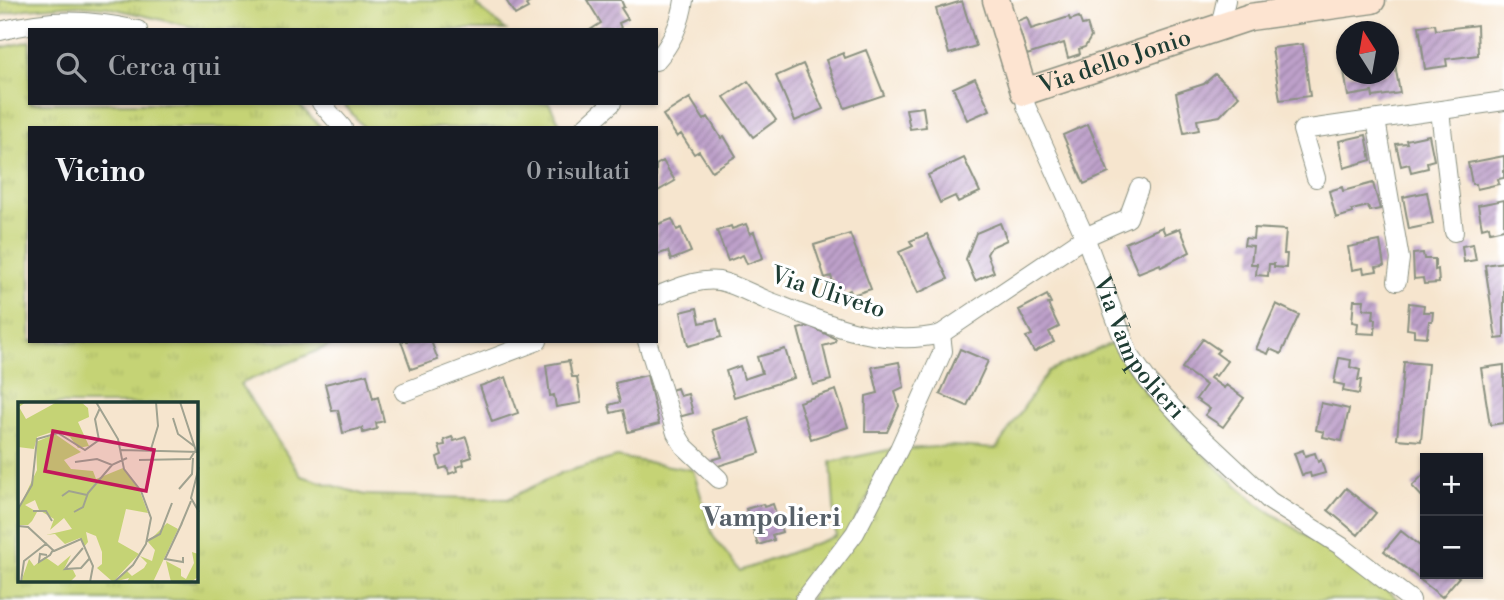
<!DOCTYPE html>
<html lang="it">
<head>
<meta charset="utf-8">
<style>
	:root { --surface:#171b24; --page:#20242c; --text:#f1f3f6; --muted:#9ea1a6; --line:#363941 }
	body { margin:0; font-family:"Libre Bodoni",serif; background:var(--page); color:var(--text) }
	.controls { position:absolute; right:21px; bottom:21px; display:grid; overflow:hidden; border-radius:0px; box-shadow:0 2px 5px #0004 }
	.controls button { width:63px; height:63px; display:grid; place-items:center; padding:0; border:0; border-bottom:2px solid var(--line); background:var(--surface); color:var(--text); font:35px sans-serif }
	.compass { position:absolute; left:1336px; top:21px; width:63px; height:63px; border-radius:50%; background:var(--surface); box-shadow:0 2px 5px #0004; rotate:349deg }
	.list { margin:0; padding:0; list-style:none }
	h2 { display:flex; justify-content:space-between; align-items:center; height:91px; margin:0; padding:0 28px; font-size:30px }
	h2 small { font-size:23px; font-weight:400; color:var(--muted) }
	.icon { flex:none; width:38px; height:38px; fill:none; stroke:currentColor; stroke-width:2; stroke-linecap:round; stroke-linejoin:round }
	.map { position:relative; flex:none; width:1504px; height:600px; overflow:hidden }
	.search { position:absolute; background:var(--surface); box-shadow:0 2px 5px #0004; left:28px; top:28px; width:630px; height:77px; display:flex; align-items:center; gap:18px; box-sizing:border-box; padding:0 24px; border-radius:0px; color:var(--muted); font-size:26px }
	.panel { position:absolute; background:var(--surface); box-shadow:0 2px 5px #0004; left:28px; top:126px; width:630px; height:217px; border-radius:0px }
	.map>svg:first-child { display:block }
	.grass { fill:url(#grass-tufts); stroke:#728854; stroke-width:2; fill-rule:evenodd }
	.building { fill:url(#building-hatch) }
	.lines { fill:none; stroke-linecap:round; stroke-linejoin:round }
	.street-casing { stroke:#8a9181; stroke-width:20 }
	.secondary-casing { stroke:#8a9181; stroke-width:29 }
	.street { stroke:#fff; stroke-width:18 }
	.secondary { stroke:#fde4d1; stroke-width:26 }
	.labels { text-anchor:middle; dominant-baseline:central; stroke-width:6; stroke-linejoin:round; paint-order:stroke }
	.street-label { font-size:24px; fill:#1f3d34; stroke:#fff }
	.neighbourhood-label { font-size:26px; font-weight:bold; fill:#576068; stroke:#fff }
	.inset-road { fill:none; stroke:#a0a290; stroke-width:2 }
	.view { fill:#c2185b; fill-opacity:0.15; stroke:#c2185b; stroke-width:3.5 }
	.inset-edge { fill:none; stroke:#1f3d34; stroke-width:3.5 }
</style>
</head>
<body>
<div class="map">
<svg width="1504" height="600" viewBox="0 0 1504 600">
	<defs>
		<pattern id="grass-tufts" width="24" height="20" patternUnits="userSpaceOnUse" patternTransform="scale(1.75)"><rect width="24" height="20" fill="#c5d375"/><path d="M3 7l-1-3M5 7V3M7 7l1-3M15 17l-1-3M17 17v-4M19 17l1-3" fill="none" stroke="#a9b666"/></pattern>
		<pattern id="building-hatch" width="6" height="6" patternUnits="userSpaceOnUse" patternTransform="scale(1.75)"><rect width="6" height="6" fill="#bea0ca"/><path d="M-1 1l2-2M0 6l6-6M5 7l2-2" fill="none" stroke="#9a84a5"/></pattern>
	</defs>
	<rect width="100%" height="100%" fill="#fff"/>
	<filter id="ink" filterUnits="userSpaceOnUse"><feTurbulence type="fractalNoise" baseFrequency=".0143" numOctaves="2"/><feDisplacementMap in="SourceGraphic" scale="14" xChannelSelector="R" yChannelSelector="G"/><feConvolveMatrix kernelMatrix="1 2 1 2 8 2 1 2 1" color-interpolation-filters="sRGB"/></filter>
	<filter id="wash" filterUnits="userSpaceOnUse"><feTurbulence type="fractalNoise" baseFrequency=".00686" numOctaves="4" result="noise"/><feDisplacementMap in="SourceGraphic" scale="28" xChannelSelector="R" yChannelSelector="G"/><feGaussianBlur stdDeviation="1.57" result="paint"/><feColorMatrix in="noise" values="0 0 0 0 0 0 0 0 0 0 0 0 0 0 0 0 0 1.4 0 .05"/><feComposite in="paint" operator="in"/></filter>
	<g filter="url(#wash)">
		<rect width="100%" height="100%" fill="#f6e5ce"/>
		<path class="grass" d="M0 0H479L476 5 506 30H205L107 7 78 5 25 9 0 15Z
			M30 41V103H297L322 128H30V341H340L240 384 301 476 365 495 508 499 561 473 617 457 693 470 713 536 740 571 836 536 831 462 893 449 848 535 799 600H0V48ZM19 404H196V581H19Z
			M343 103H549L561 126 558 128H364Z
			M1112 343C1149 406 1206 460 1261 506L1376 582 1399 600H809L905 449 953 446 996 449 1048 371Z"/>
		<g id="blocks">
			<path class="building" d="M506 0H534L526 5 528 8 515 15Z
				M587 0H621L624 7 621 8 628 19 619 23 621 28 617 30H590L601 23Z
				M962 1 976 46 949 54 936 9Z
				M1027 17 1031 29 1069 17 1070 20 1079 17 1082 25 1087 24 1091 37 1085 47 1079 49 1080 54 1068 58 1064 43 1027 55 1017 21Z
				M1435 24 1436 30 1477 25 1478 55 1446 59 1447 66 1425 69 1419 26Z
				M1303 44 1310 96 1280 100 1272 48Z
				M1392 48 1400 93 1373 97 1372 92 1348 96 1344 71H1346V74H1388V49Z
				M866 50 884 95 845 108 826 60 843 53 845 58Z
				M803 64 823 109 795 121 776 76Z
				M1215 74 1239 96 1220 116 1197 120 1199 130 1184 133 1176 93 1204 84Z
				M975 78 990 110 967 120 953 88Z
				M748 81 776 120 753 137 724 97Z
				M690 98 704 120 708 117 721 138 724 136 736 156 712 171 699 151 694 154 681 134 677 137 663 115Z
				M923 107 926 127 910 129 906 109Z
				M1088 124 1109 173 1084 184 1063 135Z
				M1366 135 1371 160 1344 168 1339 141Z
				M1429 135 1434 160 1427 162 1428 168 1411 172 1409 164 1401 166 1396 144 1407 143 1406 140Z
				M1504 156V178L1498 179 1499 184 1477 189 1476 184H1472L1468 163Z
				M964 158 980 192 958 202 955 196 940 203 928 175Z
				M663 161 675 181 656 192V165Z
				M1373 183 1380 209 1370 211 1368 206 1352 210 1353 213 1336 218 1329 191 1342 187 1343 191Z
				M1427 192 1433 224 1409 229 1403 197Z
				M1504 200V229L1490 232 1489 226 1482 228 1478 205Z
				M672 219 677 230 681 228 691 252 671 260 668 251 656 255V225Z
				M1000 223 1007 240 991 247 987 254 994 272 975 281 966 259 976 233Z
				M746 224 750 234 754 232 763 258 747 264 743 255 728 261 717 231 731 226 732 229Z
				M1162 227 1165 234 1180 228 1190 252 1161 267 1160 264 1138 273 1125 243Z
				M1254 228 1286 230 1284 254H1287L1286 268 1274 267V264H1269L1268 276 1256 275 1257 264H1251L1253 246 1244 245 1245 238 1253 239Z
				M850 234 871 289 852 295 850 290 837 295 831 276 825 278 814 245Z
				M927 234 948 279 918 293 899 252 913 246 910 241Z
				M1380 241 1384 266 1376 267 1377 271 1364 273 1363 268 1352 270 1348 247Z
				M1473 244 1476 260 1464 262 1462 246Z
				M1423 253 1424 259H1435V270L1438 269 1439 283 1424 284 1423 278 1414 279 1413 254Z
				M1504 262V338L1496 339 1485 265Z
				M1047 295 1051 303 1048 304 1059 327 1049 332 1054 342 1034 352 1026 337 1032 335 1019 310Z
				M1354 300H1364L1363 309 1374 310 1373 319H1376L1375 334 1357 333 1358 323 1352 322Z
				M1409 303 1424 305 1423 312H1433L1432 321H1429L1427 337 1414 336V330L1407 329Z
				M1276 304 1299 315 1281 354 1270 349 1268 354 1256 349Z
				M697 308 700 323 717 319 721 337 688 346 681 312Z
				M810 326 836 339 834 343 823 346 831 380 813 385 798 329Z
				M1203 339 1219 350 1216 353 1227 361 1216 376 1213 374 1210 378 1224 388 1226 385 1244 398 1223 427 1205 415 1210 409 1196 399 1206 385 1182 368Z
				M401 341H431L438 360 411 369Z
				M785 349 794 378 734 397 726 371 740 366 744 379 762 373 757 357Z
				M960 349 988 361 967 406 940 394Z
				M1339 358 1351 360 1350 367 1360 370 1358 380H1361L1359 394 1343 391 1344 385 1334 383Z
				M569 361 572 377H577L581 403 556 407 554 395 550 396 546 365Z
				M899 362 904 387 895 391 899 406 887 432H865L866 396 878 393 872 367Z
				M1404 362 1428 364 1421 441 1397 439Z
				M1504 365V423L1490 425 1481 368Z
				M367 374 373 399 378 397 384 421 376 423 377 429 363 433 362 428 343 433 338 410 332 411 325 384Z
				M647 375 659 424 628 432 623 410 611 413 609 405 620 402 615 383Z
				M506 377 518 413 492 422 480 386Z
				M677 388 680 396 688 394 693 413 679 417 671 390Z
				M836 390 848 427 811 439 799 402Z
				M1321 403 1349 409 1342 441 1323 437 1324 432 1316 430Z
				M749 418 760 453 715 467 708 461 722 457 713 430Z
				M452 437 454 441 466 437 472 457 463 460 464 465 456 467 457 471 449 474 447 467 440 469 437 457 442 455 439 446 445 445 444 440Z
				M1303 450 1305 456 1315 453 1318 462 1321 460 1325 473 1311 477 1310 473 1302 475 1294 453Z
				M1425 473V500L1412 486Z
				M1346 488 1376 513 1358 535 1328 510Z
				M763 504 764 507 773 504 782 532 772 535 774 540 758 545 746 509Z
				M1401 531 1425 550V574H1455L1459 577 1442 597 1384 551Z"/>
		</g>
	</g>
	<g filter="url(#ink)">
		<use href="#blocks" fill-opacity="0" stroke="#8a9181" stroke-width="2"/>
		<g class="lines">
			<g class="street-casing">
				<g id="street">
					<path d="M1220 26 1226 0"/>
					<path d="M0 31C50 18 88 19 138 30"/>
					<path d="M656 61C671 44 681 23 684 0"/>
					<path id="s1" d="M1024 92 1026 106 1085 237 1129 354 1149 382 1187 423 1270 501 1341 546 1411 600"/>
					<path d="M321 103 343 128"/>
					<path d="M1440 111 1454 232"/>
					<path d="M1376 120 1400 259 1397 281"/>
					<path d="M584 128 612 103"/>
					<path d="M1316 178 1302 130 1504 101"/>
					<path d="M656 296C676 289 697 278 719 281 734 284 750 293 764 299 821 321 879 349 941 334L1085 237 1128 218 1139 188"/>
					<path d="M647 341 676 433 684 446 719 479"/>
					<path d="M404 392 538 341"/>
					<path d="M804 600 855 533 899 449 943 351 941 334"/>
				</g>
			</g>
			<g class="secondary-casing">
				<g id="secondary">
					<path id="s2" d="M996 0 1024 92 1250 17 1372 0"/>
				</g>
			</g>
			<use href="#street" class="street"/>
			<use href="#secondary" class="secondary"/>
		</g>
	</g>
	<g class="labels">
		<g class="street-label">
			<text stroke="none"><textPath href="#s2" startOffset="192">Via dello Jonio</textPath></text>
			<text transform="translate(828 293) rotate(18)">Via Uliveto</text>
			<text stroke="none"><textPath href="#s1" startOffset="282">Via Vampolieri</textPath></text>
		</g>
		<g class="neighbourhood-label">
			<text x="772" y="518">Vampolieri</text>
		</g>
	</g>
	<g transform="translate(18 402)">
		<rect width="180" height="180" fill="#f6e5ce"/>
		<path d="M0 0H8L1 5 8 17 39 0H63L70 6 71 15 60 20 71 44 60 46 52 35 37 29 19 35 16 47 0 45ZM37 32 63 50 46 58 53 67 75 69 78 77 105 66 121 87 130 111 108 107 100 140 121 152 95 180 79 166 84 162V150L78 134 68 130 70 140 66 145 62 136 47 142 37 132 28 133 54 127 46 116 32 128 36 117 21 108 17 98 7 103 19 110 14 119 10 123H0V108L19 68 18 40ZM149 121 160 127 135 180H109L111 176 96 180 109 169 114 174 126 166 129 161 122 154 134 159 137 148 130 140ZM174 150 180 152V175L173 180H153L148 159 163 167V174L168 177 176 161ZM53 153 46 167 55 168 58 174 52 180H3L11 157 16 164 27 155 40 164Z" fill="#c5d375"/>
		<path class="inset-road" d="M78 0 100 37 106 67 123 89 133 116 128 142 115 163 96 180M162 0 178 49M155 16 160 32 176 44M133 47 140 24 138 0M103 48 181 50M121 58 172 57 177 49M57 60 79 57 94 63 109 56M181 65 173 96 181 110M161 87 174 72 175 56M44 94 51 89 69 93M0 107 14 83 19 37 40 31 67 48 81 38 77 17 82 6M15 109H28L34 119M56 110 65 105 70 91 94 63M164 121 147 157 165 160V155M163 123 173 99M0 124 10 125 36 149 63 137 75 164 72 180M129 139 142 132 154 101M65 146 47 167 63 166 71 157M29 153 22 152 21 160 32 153 35 148M3 180 6 159 29 141"/>
		<path class="view" d="M35 29 136 48 128 89 27 69Z"/>
		<rect width="180" height="180" class="inset-edge"/>
	</g>
</svg>
<div class="controls">
<button>+</button>
<button>−</button>
</div>
<svg class="compass" viewBox="-18 -18 36 36"><path d="M0-13l5 13h-10z" fill="#e53935"/><path d="M0 13l5-13h-10z" fill="#9ea1a6"/></svg>
<div class="search"><svg class="icon" aria-label="search" viewBox="0 0 24 24"><circle cx="10" cy="10" r="6"/><path d="M15 15l6 6"/></svg>Cerca qui</div>
<section class="panel">
<h2>Vicino<small>0 risultati</small></h2>
<ul class="list">
</ul>
</section>
</div>
</body>
</html>
